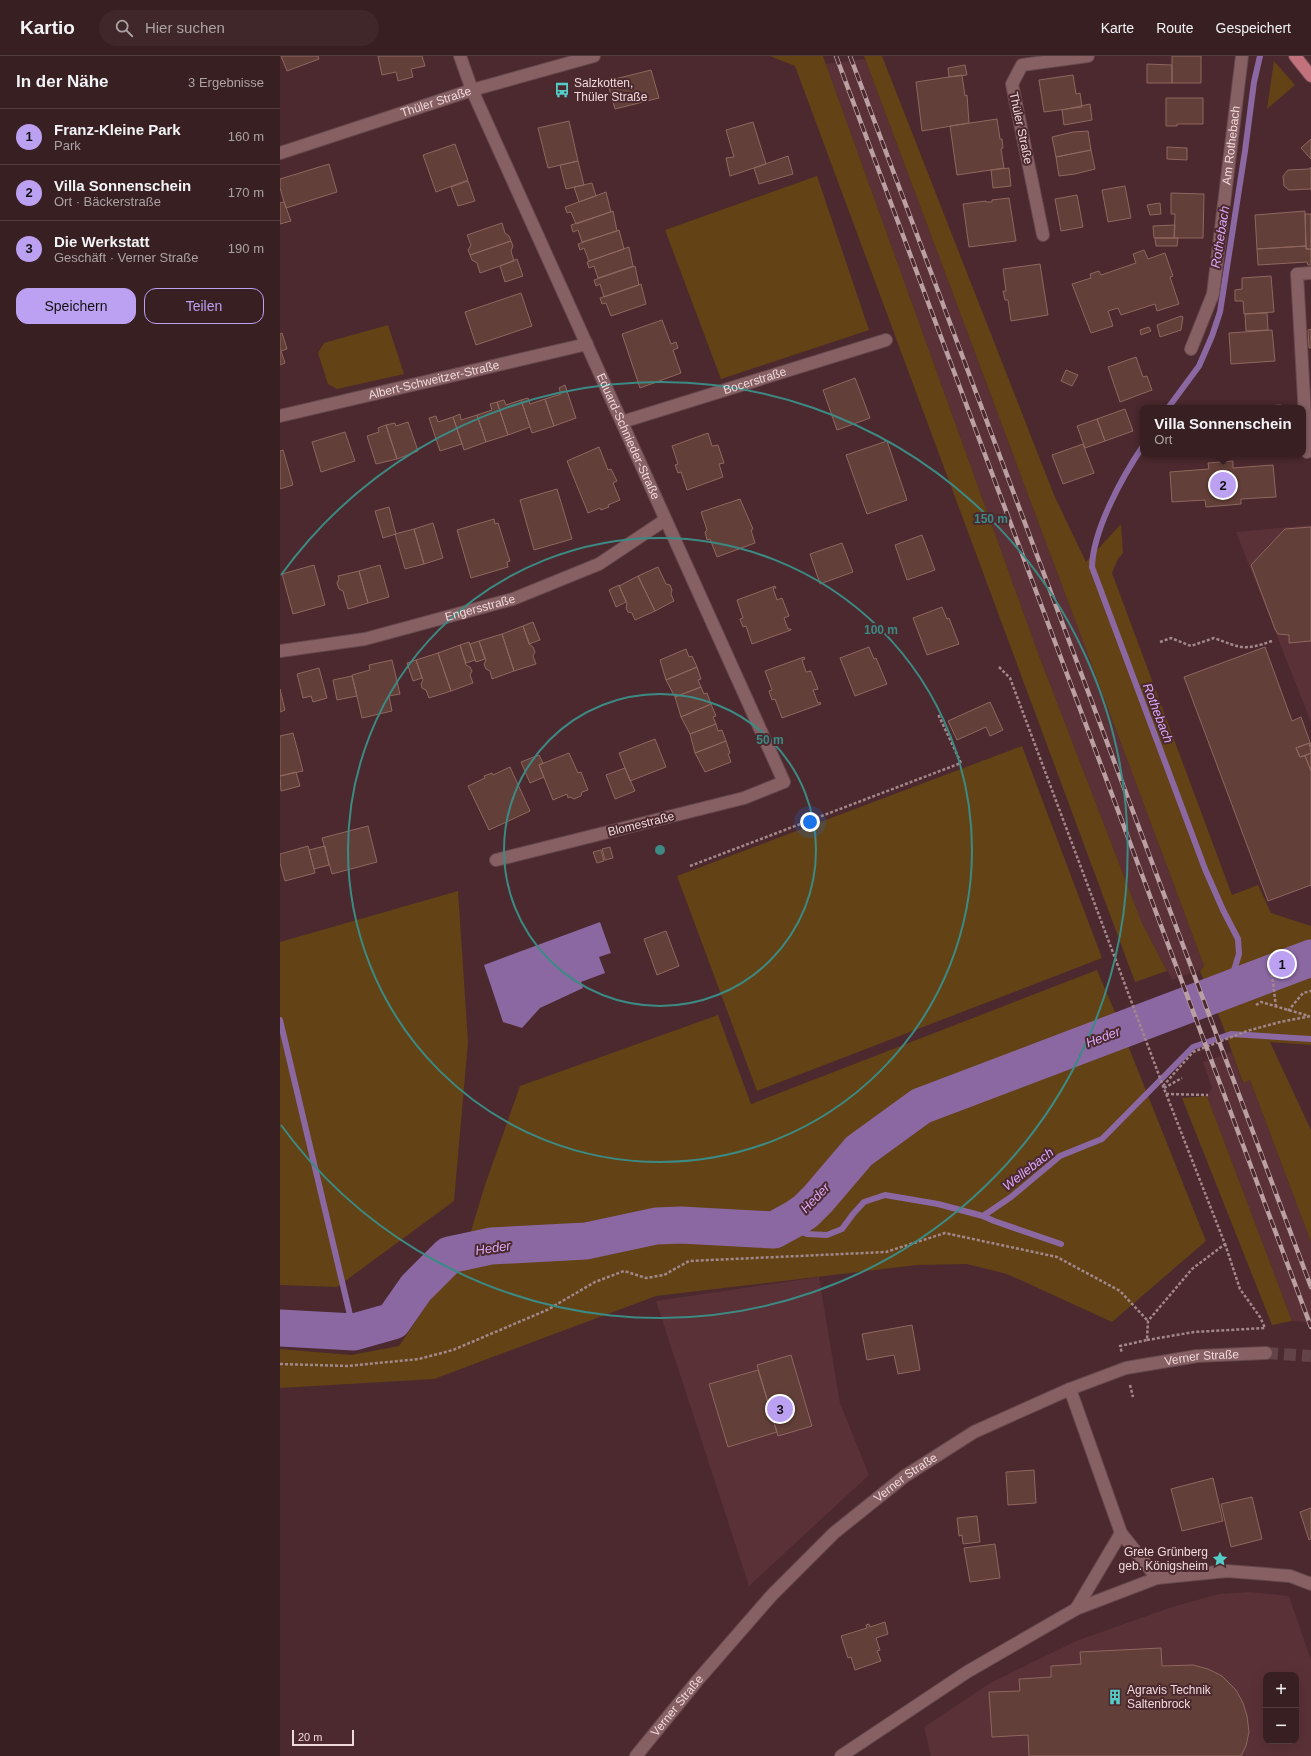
<!DOCTYPE html>
<html lang="de">
<head>
<meta charset="utf-8">
<style>
	:root { --surface:#381f22; --page:#3f272a; --text:#f1f3f6; --muted:#aba2a5; --line:#523d40; --accent:#bca0f2 }
	body { margin:0; font-family:Arial,sans-serif; background:var(--page); color:var(--text) }
	.controls { position:absolute; right:12px; bottom:12px; display:grid; overflow:hidden; border-radius:8px; box-shadow:0 4px 16px #0002 }
	.controls button { width:36px; height:36px; display:grid; place-items:center; padding:0; border:0; border-bottom:1px solid var(--line); background:var(--surface); color:var(--text); font:20px sans-serif }
	.scale { position:absolute; left:12px; bottom:10px; width:62px; box-sizing:border-box; padding-left:4px; border:2px solid #f0d9db; border-top:0; font-size:11px; line-height:14px; white-space:nowrap; color:#f0d9db; -webkit-text-stroke:3px #4b292e; paint-order:stroke }
	.you { position:absolute; left:530px; top:766px; width:14px; height:14px; margin:-10px; border:3px solid #fff; border-radius:50%; background:#1a73e8; box-shadow:0 0 0 6px #1a73e833 }
	.badge { display:grid; place-items:center; width:26px; height:26px; border-radius:50%; background:var(--accent); color:#111; font-size:13px; font-weight:700 }
	.pin { position:absolute; translate:-50% -50%; border:2px solid #fff; box-shadow:0 1px 4px #0006 }
	.popup { position:absolute; left:860px; top:349px; width:166px; height:52px; box-sizing:border-box; display:grid; place-content:center; border-radius:8px; background:var(--surface); filter:drop-shadow(0 1px 3px #0005); font-size:13px; white-space:nowrap; color:var(--muted) }
	.popup b { font-size:15px; color:var(--text) }
	.popup::after { content:''; position:absolute; left:50%; top:100%; margin-left:-8px; border:8px solid transparent; border-top-color:var(--surface) }
	.list { margin:0; padding:0; list-style:none }
	h2 { display:flex; justify-content:space-between; align-items:center; height:52px; margin:0; padding:0 16px; font-size:17px }
	h2 small { font-size:13px; font-weight:400; color:var(--muted) }
	.list li { display:grid; grid-template-columns:26px 1fr auto; gap:12px; align-items:center; box-sizing:border-box; height:56px; padding:0 16px; border-top:1px solid var(--line) }
	.list b { display:block; font-size:15px; white-space:nowrap }
	.list p { margin:0; font-size:13px; white-space:nowrap; color:var(--muted) }
	.list em { font-size:13px; font-style:normal; color:var(--muted) }
	.actions { display:flex; gap:8px; padding:12px 16px }
	.actions a { flex:1; padding:9px 0; border:1px solid var(--accent); border-radius:12px; text-align:center; font-size:14px; color:var(--accent) }
	.actions .main { background:var(--accent); color:#111 }
	.icon { flex:none; width:22px; height:22px; fill:none; stroke:currentColor; stroke-width:2; stroke-linecap:round; stroke-linejoin:round }
	.map { position:relative; flex:none; width:1031px; height:1700px; overflow:hidden }
	header { display:flex; align-items:center; gap:24px; box-sizing:border-box; height:56px; padding:0 20px; background:var(--surface); border-bottom:1px solid var(--line) }
	header strong { font-size:19px }
	nav { display:flex; gap:22px; margin-inline-start:auto; font-size:14px }
	.search { width:280px; height:36px; background:var(--page); display:flex; align-items:center; gap:10px; box-sizing:border-box; padding:0 14px; border-radius:22px; color:var(--muted); font-size:15px }
	main { display:flex }
	aside { flex:1; background:var(--surface) }
	.map>svg:first-child { display:block }
	.built { fill:#5a3137; fill-rule:evenodd }
	.green { fill:#634215 }
	.water { fill:#8b68a2 }
	.lines { fill:none; stroke-linecap:round; stroke-linejoin:round }
	.stream { stroke:#8b68a2; stroke-width:6 }
	.river { stroke:#8b68a2; stroke-width:37 }
	.building { fill:#633f39; stroke:#8e675f }
	.secondary-tunnel { stroke:#644348; stroke-width:12; stroke-dasharray:12 6; stroke-linecap:butt }
	.street-casing { stroke:#66484d; stroke-width:14 }
	.secondary-casing { stroke:#66484d; stroke-width:14 }
	.primary-casing { stroke:#66484d; stroke-width:14 }
	.path { stroke:#a3878b; stroke-width:2.5; stroke-dasharray:3 2; stroke-linecap:butt }
	.street { stroke:#876064; stroke-width:12 }
	.secondary { stroke:#876064; stroke-width:12 }
	.primary { stroke:#c2727d; stroke-width:12 }
	.rail-casing { stroke:#bba0a3; stroke-width:4.5 }
	.rail { stroke:#4b292e; stroke-width:3; stroke-dasharray:9; stroke-linecap:butt }
	.ring { fill:none; stroke:#3c8a84; stroke-width:2 }
	.labels { text-anchor:middle; dominant-baseline:central; stroke-width:4; stroke-linejoin:round; paint-order:stroke }
	.poi-label { font-size:12px; fill:#f0d9db; stroke:#4b292e; text-anchor:start }
	.street-label { font-size:12px; fill:#f0d9db; stroke:#4b292e }
	.water-label { font-size:13px; font-style:italic; fill:#dba9fb; stroke:#4b292e }
	.centre { fill:#3c8a84; stroke:#4b292e; stroke-width:2 }
	.ring-label { font-size:12px; text-anchor:middle; font-weight:bold; fill:#3c8a84; stroke:#4b292e; stroke-width:4; stroke-linejoin:round; paint-order:stroke }
</style>
</head>
<body>
<header>
<strong>Kartio</strong>
<div class="search"><svg class="icon" aria-label="search" viewBox="0 0 24 24"><circle cx="10" cy="10" r="6"/><path d="M15 15l6 6"/></svg>Hier suchen</div>
<nav><a>Karte</a><a>Route</a><a>Gespeichert</a></nav>
</header>
<main>
<aside>
<h2>In der Nähe<small>3 Ergebnisse</small></h2>
<ul class="list">
<li><span class="badge">1</span><div><b>Franz-Kleine Park</b><p>Park</p></div><em>160 m</em></li>
<li><span class="badge">2</span><div><b>Villa Sonnenschein</b><p>Ort · Bäckerstraße</p></div><em>170 m</em></li>
<li><span class="badge">3</span><div><b>Die Werkstatt</b><p>Geschäft · Verner Straße</p></div><em>190 m</em></li>
</ul>
<div class="actions"><a class="main">Speichern</a><a>Teilen</a></div>
</aside>
<div class="map">
<svg width="1031" height="1700" viewBox="0 0 1031 1700">
	<rect width="100%" height="100%" fill="#4b292e"/>
	<path class="built" d="M585 3 897 837 924 910 920 914 892 924 862 867 758 597 546 8Z
		M1031 469V666L956 476Z
		M952 996 962 1027 970 1024 1031 1186V1267L1012 1265 927 1040 932 1032 923 1006Z
		M539 1221 560 1347 589 1419 469 1530 376 1245Z
		M970 1536 1009 1540 1031 1604V1700H651L644 1671 710 1627 796 1585 892 1551 939 1538ZM986 1619H1016V1685H986Z"/>
	<path class="green" d="M490 0H543L758 597 862 867 887 915 855 926 515 10Z
		M584 0H602L774 439 806 506 841 468 843 497 838 503 832 517 952 839 978 829 991 857 1031 870V989L990 986 1031 1074V1186L970 1024 963 1027 941 965 920 915 924 910 897 837Z
		M994 5 1015 29 987 53Z
		M537 120 589 274 441 323 385 174Z
		M108 269 124 318 57 333 48 328 38 297 44 287Z
		M742 690 822 902 477 1035 397 820Z
		M178 835 188 986 174 1145 57 1231 0 1229V886Z
		M817 914 837 961 801 974 646 1038 610 1060 565 1098 531 1138 487 1170 381 1160 303 1176 213 1179 188 1185 205 1129 240 1030 438 959 471 1048Z
		M843 977 926 1185 832 1266 727 1218 687 1208 637 1209 376 1240 154 1323 0 1332V1293L71 1299 119 1290 152 1241 180 1213 214 1202 309 1197 379 1180 496 1184 545 1146 580 1104 625 1069 658 1050Z
		M927 1040 1012 1265 992 1269 902 1042Z"/>
	<path class="water" d="M320 866 331 897 319 901 325 917 301 926 303 932 260 952 242 972 223 966 204 909Z"/>
	<g class="lines">
		<path class="stream" d="M888 352 919 310 932 280 940 256 965 95 974 26 980 0
			M863 390C842 421 813 474 812 511L925 813 943 854 958 883 959 898 948 934
			M0 964 74 1276
			M703 1160 714 1165 781 1188
			M506 1168 527 1178 547 1179 562 1173 573 1158 584 1146 605 1139 658 1148 703 1160 731 1141 780 1100 822 1083 913 991 951 978 1031 983"/>
		<path class="river" d="M0 1272 74 1276 113 1265 136 1232 169 1199 211 1190 306 1185 376 1170 401 1169 494 1174 516 1162 526 1155 538 1143 579 1095 641 1050 1031 902"/>
	</g>
	<path class="building" d="M1 0H38L39 3 7 15Z
		M98 0H142L145 10 131 13 133 21 118 25 116 16 102 19Z
		M892 0H921V27H892Z
		M867 8 892 9V27H867Z
		M685 9 687 19 669 21 668 12Z
		M371 14 379 42 335 53 327 25Z
		M682 19 685 40 687 39 689 67 642 75 636 26Z
		M793 19 796 38 800 37 802 51 764 56 759 24Z
		M886 42H923V68H897V70H886Z
		M810 48 812 64 784 69 782 54Z
		M717 63 720 83H722L723 92 721 93 724 112 677 119 670 70Z
		M289 65 298 105 268 112 258 72Z
		M473 66 486 108 450 120 446 102 454 101 446 74Z
		M808 75 811 94 776 101 772 81 793 76Z
		M1031 83V103L1021 92Z
		M175 88 188 124 156 136 143 99Z
		M887 91 907 92V104L887 103Z
		M811 94 815 113 795 118 779 120 776 101Z
		M508 100 513 118 479 128 474 112Z
		M298 105 304 129 286 133 280 109Z
		M49 108 57 136 6 152 0 132V123Z
		M1031 111V133L1009 134 1004 130 1003 120 1008 114 1029 113Z
		M729 112 731 130 713 132 711 114Z
		M188 125 195 145 178 150 171 131Z
		M312 127 316 140 299 146 294 131Z
		M845 130 851 162 828 166 822 134Z
		M326 136 331 156 296 168 291 156 287 157 285 151Z
		M891 137 924 138 923 182H894L895 158H891Z
		M797 139 803 171 781 175 775 143Z
		M729 142 736 185 689 191 683 148 706 145V146H712V144Z
		M4 146 11 165 0 168V147Z
		M880 147 881 158 870 159 867 149Z
		M333 155 337 175 302 186 298 174 293 176 291 169Z
		M1025 155 1026 190 977 193 975 159Z
		M1025 158H1031V193H1026Z
		M222 167 225 177 229 180 231 185 190 199 188 194 191 189 187 179Z
		M895 169 894 182H874L873 170Z
		M339 174 344 193 309 205 304 192 300 194 298 188Z
		M875 182H898L897 190H876Z
		M231 185 233 190 231 195 234 205 200 217 197 207 192 204 190 199Z
		M1026 190V193H1031V209H1028L1027 206 978 209 977 193Z
		M349 191 353 210 318 222 314 210 309 212 307 206Z
		M864 194 868 203 885 197 893 220 890 221 899 248 877 255 875 248 841 259 838 252 828 255 833 270 811 277 792 228 811 222 810 218 819 215 821 219 856 207 853 198Z
		M237 203 243 220 225 226 220 210Z
		M760 208 768 259 731 265 728 244H725L723 235H726L723 213Z
		M355 210 359 229 324 241 320 228 316 230 314 224Z
		M991 220 994 256 964 258 963 245H955V234L962 233V222Z
		M361 228 366 248 331 260 326 247 322 248 320 242Z
		M241 237 252 270 196 289 185 256Z
		M987 257 988 274 966 275 965 258Z
		M901 260 903 261 901 274 880 281 877 269Z
		M382 264 391 288 396 286 398 292 393 294 401 317 360 332 342 278Z
		M869 271 871 275 861 279 860 274Z
		M1031 273V292H1029L1028 274Z
		M992 274 995 305 951 308 949 277Z
		M2 277 7 293 1 295 5 307 0 309V278Z
		M856 301 863 321 867 320 872 334 840 346 828 311Z
		M786 314 798 319 792 330 781 325Z
		M575 322 590 362 557 374 543 334Z
		M285 329 296 362 274 370 265 343 281 338 279 332Z
		M248 342 250 348 265 343 274 370 252 377 241 344Z
		M224 344 226 349 241 344 250 371 228 379 217 346Z
		M217 346 228 379 206 386 197 359 212 354 210 348Z
		M1001 349V352H972V351Z
		M845 353 853 375 825 385 817 363Z
		M180 358 181 364 197 359 206 386 184 394 173 361Z
		M156 360 158 366 173 361 182 388 160 395 149 362Z
		M817 363 825 385 805 392 797 370Z
		M128 366 138 395 117 403 106 369 115 367 116 370Z
		M106 369 117 403 96 408 87 380 99 376 98 372Z
		M65 376 75 405 41 416 32 386Z
		M428 377 432 390 438 389 444 407 439 408 443 421 407 434 401 416 398 417 395 409 398 408 392 390Z
		M607 385 627 444 587 458 566 399Z
		M803 388 814 417 783 428 772 399Z
		M319 391 328 414 331 413 337 425 333 427 340 444 328 449 329 451 321 454 320 452 308 457 287 405Z
		M3 394 13 429 0 433V395Z
		M953 405V412L993 409 996 441 961 443V448L926 451 925 444 892 446 890 416 929 413 928 407Z
		M277 433 292 483 254 494 240 444Z
		M460 443 473 473 471 474 475 487 437 501 430 483 427 484 425 476 427 474 421 456Z
		M109 451 116 478 103 482 95 455Z
		M214 463 215 468 218 467 230 505 227 506 228 511 191 522 177 474Z
		M153 467 163 502 144 508 134 473Z
		M1031 471V585L1009 587V579L998 578 995 573 971 509 1005 473Z
		M134 473 144 508 125 513 115 478Z
		M642 479 655 514 627 524 615 489Z
		M562 487 573 516 540 528 530 498Z
		M34 509 45 549 13 558 2 518Z
		M100 509 109 541 88 547 79 515Z
		M378 511 386 528 390 529 392 534 391 538 394 545 375 555 358 520Z
		M79 515 88 547 68 553 63 535 59 533 57 527 59 523 58 520Z
		M358 520 375 555 355 564 352 557 348 556 346 552 347 547 339 530Z
		M339 529 346 546 336 551 329 534Z
		M495 530 496 532H493L497 544 502 542 509 560 504 562 508 573H511V574L472 588 466 570 463 571 460 563 463 562 457 544Z
		M662 551 667 563 669 562 679 588 647 599 633 562Z
		M253 566 260 584 249 588 243 570Z
		M243 570 250 589 253 591 255 596 253 600 256 608 234 615 222 578Z
		M222 578 234 615 212 623 210 615 206 613 204 608 206 604 199 585Z
		M199 585 205 603 196 606 190 588Z
		M189 586 195 604 186 607 180 589Z
		M180 589 186 609 190 611 192 615 190 619 193 627 171 635 158 597Z
		M589 591 594 603 596 602 607 628 575 640 560 602Z
		M985 591 1012 665 1021 661 1031 689V691L1030 687 1016 692 1020 701 1025 700 1031 715V829L988 845 904 621Z
		M406 593 409 601 412 600 417 611 386 624 380 604Z
		M158 597 171 635 149 642 146 634 142 632 141 628 143 624 136 604Z
		M524 601 525 603 522 604 526 616 531 615 538 633 533 634 538 647 540 646 541 648 502 662 495 643 492 644 489 635 492 634 485 615Z
		M112 604 120 638 109 640 112 655 82 662 72 619 90 614 89 609Z
		M136 604 142 622 133 625 127 607Z
		M417 611 421 623 418 624 421 631 395 641 386 624Z
		M39 612 47 642 33 646 31 640 23 642 17 618Z
		M72 620 77 640 57 644 53 624Z
		M421 631 424 638 427 637 431 648 401 661 395 641Z
		M0 633 5 654 0 656Z
		M710 646 723 674 710 680 706 671 677 684 668 665Z
		M431 648 436 660 433 661 436 668 410 678 401 661Z
		M436 668 438 675 442 674 446 685 415 697 410 678Z
		M13 677 23 715 0 720V680Z
		M375 683 386 711 350 725 339 697Z
		M446 685 450 697 448 698 451 706 425 716 415 697Z
		M1029 687 1031 697 1020 701 1016 692Z
		M289 697 298 717 301 716 308 734 302 736 301 740 294 743 290 741 288 742 287 738 273 744 259 709Z
		M1031 697V715L1025 700Z
		M259 699 263 707 259 709 264 721 250 727 241 706Z
		M230 711 250 755 209 774 188 730 205 722 204 720 212 717 213 719Z
		M345 712 355 735 335 743 326 719Z
		M16 716 20 730 1 735 0 720Z
		M88 770 97 806 52 818 42 782Z
		M28 790 35 817 5 825 0 807V798Z
		M45 790 49 809 34 813 29 794Z
		M330 791 333 802 325 804 322 793Z
		M321 794 324 805 317 807 313 796Z
		M386 875 399 910 377 919 364 883Z
		M632 1269 640 1314 618 1318 614 1299 587 1304 582 1278Z
		M511 1299 532 1370 498 1380 477 1309Z
		M478 1314 497 1376 448 1391 429 1328Z
		M754 1414 756 1447 728 1449 726 1416Z
		M933 1422 943 1465 902 1475 891 1433Z
		M972 1441 982 1483 951 1491 941 1448Z
		M1031 1452V1483L1029 1484 1020 1456Z
		M697 1460 700 1486 683 1488 682 1479 679 1480 677 1462Z
		M715 1488 720 1522 690 1526 684 1492Z
		M605 1566 608 1578 596 1582 600 1594 597 1595 601 1605 575 1614 571 1601 568 1602 561 1580 587 1572 586 1569 589 1568 590 1571Z
		M881 1592 882 1610 913 1609 928 1613 942 1620 956 1634 963 1647 967 1660 969 1676 966 1690 961 1700H749L748 1679 712 1681 709 1636 740 1635 739 1623 771 1621V1610L801 1608 800 1596Z"/>
	<g class="lines">
		<path class="secondary-tunnel" d="M986 1297 1031 1300"/>
		<g class="street-casing">
			<g id="street">
				<path id="s1" d="M180 0 192 34 504 726 464 742 216 804"/>
				<path d="M763 179 732 28 742 9 808 0"/>
				<path id="s2" d="M911 293 933 238 962 0"/>
				<path id="s3" d="M0 360 307 288"/>
				<path id="s4" d="M342 366 606 284"/>
				<path d="M1027 396 1017 218 1031 217"/>
				<path id="s5" d="M0 595 85 583 233 543 319 508 385 464"/>
				<path d="M790 1333 841 1477 877 1522"/>
				<path d="M796 1553 877 1522 947 1515 1010 1520 1031 1528"/>
				<path d="M561 1700 687 1616 796 1553 841 1477"/>
			</g>
		</g>
		<g class="secondary-casing">
			<g id="secondary">
				<path id="s6" d="M0 97 192 34 314 0"/>
				<path id="s7" d="M356 1700 417 1625 492 1539 554 1477 625 1420 694 1376 790 1333 846 1312 917 1300 986 1297"/>
			</g>
		</g>
		<g class="primary-casing">
			<path id="primary" d="M1015 0 1031 20"/>
		</g>
		<path class="path" d="M880 586 891 582 911 590 934 582C961 592 964 595 992 585
			M719 611 730 622 883 1030 945 1188 912 1213 868 1265 867 1284 840 1290 842 1297
			M410 810 681 707 658 658
			M992 918 996 951
			M976 949 981 946 1029 960
			M1008 955 1023 937 1031 935
			M883 1030 913 996 967 975 1000 966 1031 960
			M884 1032 902 1022
			M886 1038 928 1039
			M867 1284 914 1276 985 1272 980 1261 960 1233 945 1188
			M0 1308 68 1310 139 1303 173 1294 267 1254 315 1226 344 1215 366 1222 384 1219 409 1205 606 1196 665 1177 777 1201 840 1235 868 1265
			M850 1329 853 1341"/>
		<use href="#street" class="street"/>
		<use href="#secondary" class="secondary"/>
		<use href="#primary" class="primary"/>
		<g class="rail-casing">
			<path id="rail" d="M556 0 1031 1271
				M570 0 1031 1231"/>
		</g>
		<use href="#rail" class="rail"/>
	</g>
	<g class="ring">
		<circle cx="380" cy="794" r="156"/>
		<circle cx="380" cy="794" r="312"/>
		<path d="M1 519A468 468 0 1 1 1 1069"/>
	</g>
	<defs>
		<g id="bus-bare" transform="scale(1.2)"><path d="M-5-6H5V4H4V6H2V4H-2V6H-4V4H-5ZM-3.5-4V0h7V-4ZM-3.5 1.2v1.5H-2V1.2ZM2 1.2v1.5H3.5V1.2Z" fill="#54cdc8" stroke="#4b292e" stroke-width="2.5" paint-order="stroke"/></g>
		<g id="sight-bare" transform="scale(1.2)"><path d="M0-6L1.8-2.2L6-1.7L2.9 1.2L3.7 5.4L0 3.3L-3.7 5.4L-2.9 1.2L-6-1.7L-1.8-2.2Z" fill="#54cdc8" stroke="#4b292e" stroke-width="2.5" paint-order="stroke"/></g>
		<g id="building-bare" transform="scale(1.2)"><path d="M-4-6H4V6H1V3H-1V6H-4ZM-2.5-4.3h1.7v1.8h-1.7ZM.8-4.3h1.7v1.8H.8ZM-2.5-1h1.7V.8h-1.7ZM.8-1h1.7V.8H.8Z" fill="#54cdc8" stroke="#4b292e" stroke-width="2.5" paint-order="stroke"/></g>
	</defs>
	<g fill-rule="evenodd">
		<use href="#bus-bare" x="282" y="34"/>
		<use href="#sight-bare" x="940" y="1503"/>
		<use href="#building-bare" x="835" y="1641"/>
	</g>
	<g class="labels">
		<g class="poi-label">
			<text x="294" y="27">Salzkotten,<tspan x="294" dy="14">Thüler Straße</tspan></text>
			<text x="928" y="1496" text-anchor="end">Grete Grünberg<tspan x="928" dy="14">geb. Königsheim</tspan></text>
			<text x="847" y="1634">Agravis Technik<tspan x="847" dy="14">Saltenbrock</tspan></text>
		</g>
		<g class="street-label">
			<text stroke="none"><textPath href="#s6" startOffset="164">Thüler Straße</textPath></text>
			<text transform="translate(741 72) rotate(78)">Thüler Straße</text>
			<text stroke="none"><textPath href="#s2" startOffset="209">Am Rothebach</textPath></text>
			<text stroke="none"><textPath href="#s3" startOffset="158">Albert-Schweitzer-Straße</textPath></text>
			<text stroke="none"><textPath href="#s4" startOffset="139">Bocerstraße</textPath></text>
			<text stroke="none"><textPath href="#s1" startOffset="416">Eduard-Schnieder-Straße</textPath></text>
			<text stroke="none"><textPath href="#s5" startOffset="205">Engersstraße</textPath></text>
			<text transform="translate(361 768) rotate(-14)">Blomestraße</text>
			<text stroke="none"><textPath href="#s7" startOffset="713">Verner Straße</textPath></text>
			<text stroke="none"><textPath href="#s7" startOffset="389">Verner Straße</textPath></text>
			<text stroke="none"><textPath href="#s7" startOffset="65">Verner Straße</textPath></text>
		</g>
		<g class="water-label">
			<text transform="translate(940 181) rotate(-81)">Rothebach</text>
			<text transform="translate(878 657) rotate(69)">Rothebach</text>
			<text transform="translate(823 981) rotate(-21)">Heder</text>
			<text transform="translate(748 1113) rotate(-38)">Wellebach</text>
			<text transform="translate(535 1142) rotate(-46)">Heder</text>
			<text transform="translate(213 1192) rotate(-8)">Heder</text>
		</g>
	</g>
	<circle cx="380" cy="794" r="6" class="centre"/>
	<g class="ring-label">
		<text x="711" y="467">150 m</text>
		<text x="601" y="578">100 m</text>
		<text x="490" y="688">50 m</text>
	</g>
</svg>
<div class="controls">
<button>+</button>
<button>−</button>
</div>
<div class="scale">20 m</div>
<div class="you"></div>
<div class="pin badge" style="left:1002px;top:908px">1</div>
<div class="pin badge" style="left:943px;top:429px">2</div>
<div class="popup"><b>Villa Sonnenschein</b>Ort</div>
<div class="pin badge" style="left:500px;top:1353px">3</div>
</div>
</main>
</body>
</html>
